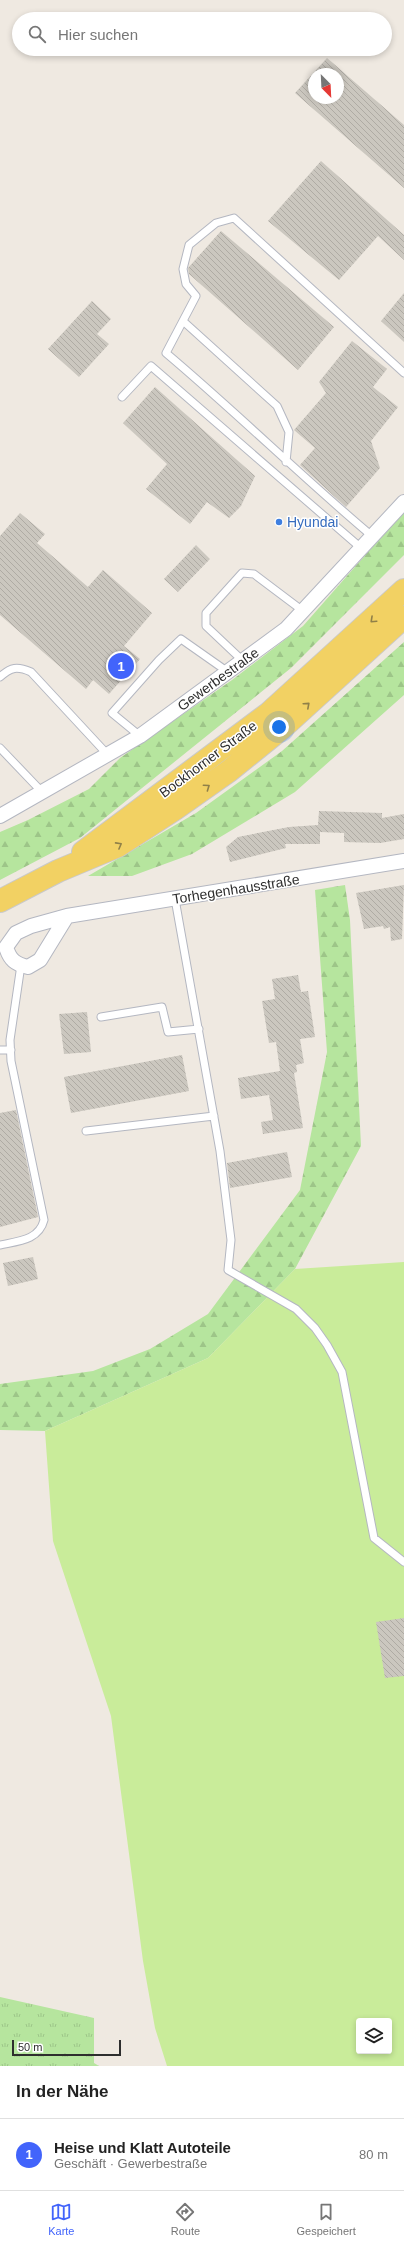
<!DOCTYPE html>
<html lang="de">
<head>
<meta charset="utf-8">
<style>
	:root { --surface:#fff; --page:#f2f2f2; --text:#222; --muted:#767676; --line:#e0e0e0; --accent:#4264fb }
	body { margin:0; font-family:Helvetica,sans-serif; background:var(--page); color:var(--text) }
	.controls { position:absolute; right:12px; bottom:12px; display:grid; overflow:hidden; border-radius:4px; box-shadow:0 2px 6px #0003 }
	.controls button { width:36px; height:36px; display:grid; place-items:center; padding:0; border:0; border-bottom:1px solid var(--line); background:var(--surface); color:var(--text); font:20px sans-serif }
	.compass { position:absolute; left:308px; top:68px; width:36px; height:36px; border-radius:50%; background:var(--surface); box-shadow:0 2px 6px #0003; rotate:156deg }
	.scale { position:absolute; left:12px; bottom:10px; width:109px; box-sizing:border-box; padding-left:4px; border:2px solid #2e2e2e; border-top:0; font-size:11px; line-height:14px; white-space:nowrap; color:#2e2e2e; -webkit-text-stroke:3px #fff; paint-order:stroke }
	.you { position:absolute; left:279px; top:727px; width:14px; height:14px; margin:-10px; border:3px solid #fff; border-radius:50%; background:#1a73e8; box-shadow:0 0 0 6px #1a73e833 }
	.badge { display:grid; place-items:center; width:26px; height:26px; border-radius:50%; background:var(--accent); color:#fff; font-size:13px; font-weight:700 }
	.pin { position:absolute; translate:-50% -50%; border:2px solid #fff; box-shadow:0 1px 4px #0006 }
	.list { margin:0; padding:0; list-style:none }
	h2 { display:flex; justify-content:space-between; align-items:center; height:52px; margin:0; padding:0 16px; font-size:17px }
	h2 small { font-size:13px; font-weight:400; color:var(--muted) }
	.list li { display:grid; grid-template-columns:26px 1fr auto; gap:12px; align-items:center; box-sizing:border-box; height:72px; padding:0 16px; border-top:1px solid var(--line) }
	.list b { display:block; font-size:15px; white-space:nowrap }
	.list p { margin:0; font-size:13px; white-space:nowrap; color:var(--muted) }
	.list em { font-size:13px; font-style:normal; color:var(--muted) }
	.icon { flex:none; width:22px; height:22px; fill:none; stroke:currentColor; stroke-width:2; stroke-linecap:round; stroke-linejoin:round }
	.map { position:relative; flex:none; width:404px; height:2066px; overflow:hidden }
	.search { position:absolute; background:var(--surface); box-shadow:0 2px 6px #0003; left:12px; right:12px; top:12px; height:44px; display:flex; align-items:center; gap:10px; box-sizing:border-box; padding:0 14px; border-radius:22px; color:var(--muted); font-size:15px }
	.sheet { height:124px; background:var(--surface) }
	nav { display:flex; justify-content:space-around; align-items:center; box-sizing:border-box; height:56px; border-top:1px solid var(--line); background:var(--surface); font-size:11px; color:var(--muted) }
	nav a { display:grid; justify-items:center; gap:2px }
	nav .on { color:var(--accent) }
	.map>svg:first-child { display:block }
	.grass { fill:url(#grass-tufts) }
	.forest { fill:url(#forest-firs) }
	.pitch { fill:#c9ec9a; fill-rule:evenodd }
	.building { fill:url(#building-back-hatch); fill-rule:evenodd }
	.lines { fill:none; stroke-linecap:round; stroke-linejoin:round }
	.lane-casing { stroke:#b4b7c1; stroke-width:9 }
	.street-casing { stroke:#b4b7c1; stroke-width:16 }
	.primary-casing { stroke:#c9c9c9; stroke-width:24 }
	.lane { stroke:#fff; stroke-width:7 }
	.street { stroke:#fff; stroke-width:14 }
	.primary { stroke:#f2d163; stroke-width:22 }
	.oneway { stroke:#908048 }
	.shop-dot { fill:#3f7fe0; stroke:#fff; stroke-width:1.5 }
	.labels { text-anchor:middle; dominant-baseline:central; stroke-width:3; stroke-linejoin:round; paint-order:stroke }
	.shop-label { font-size:14px; fill:#366cbe; stroke:#fff; text-anchor:start }
	.street-label { font-size:14px; fill:#2e2e2e; stroke:#fff }
</style>
</head>
<body>
<div class="map">
<svg width="404" height="2066" viewBox="0 0 404 2066">
	<defs>
		<pattern id="grass-tufts" width="24" height="20" patternUnits="userSpaceOnUse"><rect width="24" height="20" fill="#b6e59e"/><path d="M3 7l-1-3M5 7V3M7 7l1-3M15 17l-1-3M17 17v-4M19 17l1-3" fill="none" stroke="#9dc588"/></pattern>
		<pattern id="forest-firs" width="22" height="20" patternUnits="userSpaceOnUse"><rect width="22" height="20" fill="#b6e59e"/><path d="M5 1l3.5 6h-7zM16 11l3.5 6h-7z" fill="#9dc588"/></pattern>
		<pattern id="building-back-hatch" width="6" height="6" patternUnits="userSpaceOnUse"><rect width="6" height="6" fill="#cbc7bf"/><path d="M-1 5l2 2M0 0l6 6M5-1l2 2" fill="none" stroke="#afaba4"/></pattern>
	</defs>
	<rect width="100%" height="100%" fill="#efe9e1"/>
	<path class="grass" d="M0 1997 94 2018V2063L99 2066H0Z"/>
	<path class="forest" d="M404 511V555L291 668 80 838 0 880V832L28 820 89 789 120 758 232 680 303 626Z
		M404 642V695L295 792 192 854 132 876H88L196 813 282 751Z
		M345 885 350 920 361 1146 295 1269 208 1358 45 1431 0 1430V1384L93 1371 150 1349 208 1314 300 1190 327 1052 315 890Z"/>
	<path class="pitch" d="M404 1262V2066H167L155 2028 143 1961 111 1716 53 1541 45 1431 208 1358 295 1269ZM359 2021H389V2051H359Z"/>
	<path class="building" d="M327 58 404 125V188L295 93ZM314 74H338V98H314Z
		M321 161 404 235V260L378 236 339 280 268 221Z
		M221 231 334 327 298 370 189 274 188 268Z
		M404 293V342L381 321Z
		M92 301 111 319 97 334 109 344 79 377 48 349Z
		M352 341 387 369 373 387 398 407 371 441 380 468 346 507 300 465 315 448 294 430 326 393 319 382Z
		M155 387 255 476 241 506 229 518 207 502 190 524 146 489 167 464 123 423Z
		M20 513 45 534 37 543 88 587 103 570 152 613 124 646 140 659 109 694 93 680 86 689 0 615V536Z
		M196 545 210 559 178 592 164 579Z
		M319 811 382 813V818L404 814V839L380 843 344 842V833L320 832V844H285L286 848 230 862 226 847 238 837 289 827 318 825Z
		M404 885 402 939 391 941 390 927 384 929 383 926 364 929 356 893Z
		M298 975 301 992 308 991 315 1037 300 1039 304 1063 296 1065 297 1072 294 1073 303 1128 263 1134 261 1122 273 1120 269 1095 241 1099 238 1078 280 1071 276 1042 269 1043 262 1001 275 999 272 979Z
		M87 1012 91 1052 64 1054 59 1014Z
		M182 1055 189 1091 71 1113 64 1077Z
		M16 1110 38 1217 0 1227V1113Z
		M287 1152 292 1177 230 1188 227 1163Z
		M33 1257 38 1279 8 1286 3 1263Z
		M404 1618V1676L385 1678 376 1622Z"/>
	<g class="lines">
		<g class="lane-casing">
			<path id="lane" d="M183 321 277 406 289 432 286 462
				M122 397 151 366 361 548
				M372 536C302 477 236 412 166 353L196 296 186 284 183 269 189 245 216 223 234 218 404 373
				M243 661 206 626V613L242 573 254 574 303 611
				M0 677C11 667 17 666 31 672L108 755
				M140 736 112 713 159 660 181 639 228 672
				M0 748 43 793
				M175 899 220 1151 231 1240 228 1270 296 1309 315 1328 327 1345 342 1372 374 1538 404 1562
				M101 1017 162 1007 168 1032 199 1029
				M0 1050H11
				M86 1131 214 1116
				M0 1245C19 1241 39 1240 44 1220L11 1061 10 1040 21 965"/>
		</g>
		<g class="street-casing">
			<path id="street" d="M0 816 140 736 286 629 404 502
				M67 916 40 960 28 967C15 964 10 960 6 947L16 933 31 926 67 916 404 861"/>
		</g>
		<g class="primary-casing">
			<path id="primary" d="M83 852 269 713 404 590
				M0 901 58 871 118 846 175 809 229 771 281 729 404 617"/>
		</g>
		<use href="#lane" class="lane"/>
		<use href="#street" class="street"/>
		<use href="#primary" class="primary"/>
	</g>
	<defs><path id="oneway-chevron" d="M-2-3.5L2.5 0L-2 3.5" fill="none" stroke-width="1.6" stroke-linecap="round" stroke-linejoin="round"/></defs>
	<g class="oneway">
		<use href="#oneway-chevron" transform="translate(373 620) rotate(137)"/>
		<use href="#oneway-chevron" transform="translate(307 705) rotate(-42)"/>
		<use href="#oneway-chevron" transform="translate(207 787) rotate(-35)"/>
		<use href="#oneway-chevron" transform="translate(119 845) rotate(-29)"/>
	</g>
	<circle class="shop-dot" cx="279" cy="522" r="4"/>
	<g class="labels">
		<g class="shop-label">
			<text x="287" y="522">Hyundai</text>
		</g>
		<g class="street-label">
			<text transform="translate(218 679) rotate(-36)">Gewerbestraße</text>
			<text transform="translate(208 759) rotate(-37)">Bockhorner Straße</text>
			<text transform="translate(236 889) rotate(-9)">Torhegenhausstraße</text>
		</g>
	</g>
</svg>
<div class="controls">
<button><svg class="icon" aria-label="layers" viewBox="0 0 24 24"><path d="M12 4l9 5-9 5-9-5zM3 14l9 5 9-5"/></svg></button>
</div>
<svg class="compass" viewBox="-18 -18 36 36"><path d="M0-13l5 13h-10z" fill="#e53935"/><path d="M0 13l5-13h-10z" fill="#767676"/></svg>
<div class="scale">50 m</div>
<div class="you"></div>
<div class="pin badge" style="left:121px;top:666px">1</div>
<div class="search"><svg class="icon" aria-label="search" viewBox="0 0 24 24"><circle cx="10" cy="10" r="6"/><path d="M15 15l6 6"/></svg>Hier suchen</div>
</div>
<section class="sheet">
<h2>In der Nähe<small></small></h2>
<ul class="list">
<li><span class="badge">1</span><div><b>Heise und Klatt Autoteile</b><p>Geschäft · Gewerbestraße</p></div><em>80 m</em></li>
</ul>
</section>
<nav>
<a class="on"><svg class="icon" aria-label="map" viewBox="0 0 24 24"><path d="M3 6l6-2 6 2 6-2v14l-6 2-6-2-6 2zM9 4v14M15 6v14"/></svg>Karte</a>
<a><svg class="icon" aria-label="directions" viewBox="0 0 24 24"><path d="M12 3l9 9-9 9-9-9zM9 14v-3h6M13 9l2 2-2 2"/></svg>Route</a>
<a><svg class="icon" aria-label="saved" viewBox="0 0 24 24"><path d="M7 4h10v16l-5-4-5 4z"/></svg>Gespeichert</a>
</nav>
</body>
</html>
